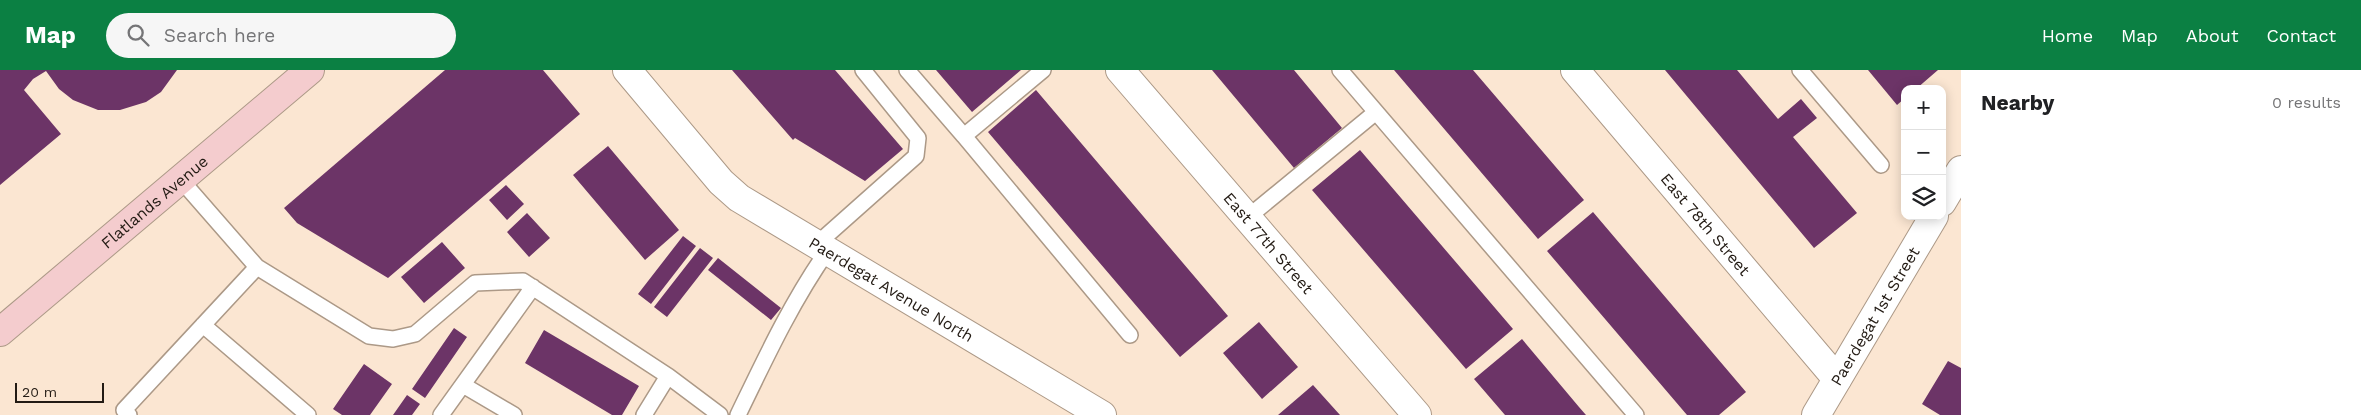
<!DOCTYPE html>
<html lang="en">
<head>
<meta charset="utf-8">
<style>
	:root { --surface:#fff; --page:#f6f6f6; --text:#202124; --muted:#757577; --line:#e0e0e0; --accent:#0b8043 }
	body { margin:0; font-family:"Work Sans",sans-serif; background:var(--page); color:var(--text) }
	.controls { position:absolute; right:15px; top:15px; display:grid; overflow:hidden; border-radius:10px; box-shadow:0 2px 12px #0003 }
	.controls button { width:45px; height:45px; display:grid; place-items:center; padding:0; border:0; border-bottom:1px solid var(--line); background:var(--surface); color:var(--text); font:25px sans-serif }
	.scale { position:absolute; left:15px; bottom:12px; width:89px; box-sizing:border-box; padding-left:5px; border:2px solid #231b14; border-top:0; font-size:14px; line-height:18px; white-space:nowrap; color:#231b14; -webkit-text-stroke:4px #fbe6d2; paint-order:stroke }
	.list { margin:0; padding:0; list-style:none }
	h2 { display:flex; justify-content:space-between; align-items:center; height:65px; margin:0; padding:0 20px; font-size:21px }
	h2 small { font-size:16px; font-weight:400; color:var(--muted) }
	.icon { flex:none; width:28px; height:28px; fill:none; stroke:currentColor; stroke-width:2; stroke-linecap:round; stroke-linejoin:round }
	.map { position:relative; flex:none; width:1961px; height:345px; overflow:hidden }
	header { display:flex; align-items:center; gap:30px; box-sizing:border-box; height:70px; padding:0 25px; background:var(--accent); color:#fff }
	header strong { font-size:24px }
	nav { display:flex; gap:28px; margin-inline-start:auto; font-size:18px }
	.search { width:350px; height:45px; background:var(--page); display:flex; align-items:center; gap:12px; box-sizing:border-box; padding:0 18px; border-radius:28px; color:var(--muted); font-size:19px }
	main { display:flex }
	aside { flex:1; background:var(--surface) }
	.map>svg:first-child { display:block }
	.building { fill:#6c3467 }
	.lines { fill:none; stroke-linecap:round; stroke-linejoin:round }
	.service-casing { stroke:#ac9987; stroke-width:18 }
	.minor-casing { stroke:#ac9987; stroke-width:30 }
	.secondary-casing { stroke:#ac9987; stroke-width:30 }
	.service { stroke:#fff; stroke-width:15 }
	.minor { stroke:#fff; stroke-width:28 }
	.secondary { stroke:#f4ccce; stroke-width:28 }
	.labels { text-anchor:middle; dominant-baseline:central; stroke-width:5; stroke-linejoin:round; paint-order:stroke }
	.street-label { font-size:16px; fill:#231b14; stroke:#fbe6d2 }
</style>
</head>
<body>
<header>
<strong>Map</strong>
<div class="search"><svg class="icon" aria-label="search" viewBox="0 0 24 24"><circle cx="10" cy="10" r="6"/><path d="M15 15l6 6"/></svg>Search here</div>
<nav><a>Home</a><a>Map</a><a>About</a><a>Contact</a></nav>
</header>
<main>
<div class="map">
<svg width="1961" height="345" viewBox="0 0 1961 345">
	<rect width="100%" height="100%" fill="#fbe6d2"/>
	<path class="building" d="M0 0H177L161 22 146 32 120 40H98L73 30 59 19 46 1 33 9 24 20 61 64 0 115Z
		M445 0H543L580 44 388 208 297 153 284 138Z
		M732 0H835L903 79 865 111 795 68 793 70Z
		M936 0H1021L972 42Z
		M1212 0H1294L1342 58 1294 98Z
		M1394 0H1473L1584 130 1538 169Z
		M1665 0H1737L1778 49 1801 29 1817 48 1793 67 1857 143 1814 178Z
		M1868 0H1938L1916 19H1905V28L1897 35Z
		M1036 20 1228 246 1180 287 988 62Z
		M608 76 679 160 645 190 573 105Z
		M1360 80 1513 259 1466 299 1312 120Z
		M506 115 524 134 507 150 489 130Z
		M1593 142 1746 322 1719 345H1687L1547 181Z
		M527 143 550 168 529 187 507 162Z
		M683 166 696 176 651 234 638 224Z
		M442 172 465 198 424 233 401 207Z
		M700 178 713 188 667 247 654 237Z
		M718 188 781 238 771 250 708 200Z
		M1259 252 1298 297 1262 329 1223 283Z
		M454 258 467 267 425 328 412 319Z
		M544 260 639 316 622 345H612L525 293Z
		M1522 269 1579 337 1586 345H1505L1474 309Z
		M1948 291 1961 298V345H1940L1922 334Z
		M364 294 392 314 370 345H342L333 339Z
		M1313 315 1340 345H1278Z
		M407 325 420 334 412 345H393Z"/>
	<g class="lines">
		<g class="service-casing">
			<path id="service" d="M907 0 964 66 1043 0
				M1340 0 1636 345
				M1800 0 1881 95
				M964 66 1130 265
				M181 110 257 197 369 266 393 269 415 264 475 213 523 211 668 306 720 345
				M1247 148 1376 42
				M817 174 916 86 918 68 863 0
				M203 255 308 345
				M463 315 514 345
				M129 345 124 340 257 197
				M441 345 533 217
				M644 345 668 306
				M738 345C765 289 792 231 828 180"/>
		</g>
		<g class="minor-casing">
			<g id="minor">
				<path id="s1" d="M627 0 721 112 739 128 1102 345"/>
				<path id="s2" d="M1120 0 1417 345"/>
				<path id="s3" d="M1575 0 1837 309"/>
				<path d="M1942 132 1961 100"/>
				<path id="s4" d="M1816 345 1934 146"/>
			</g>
		</g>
		<g class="secondary-casing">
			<g id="secondary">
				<path id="s5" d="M0 262 310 0"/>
			</g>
		</g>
		<use href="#service" class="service"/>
		<use href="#minor" class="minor"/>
		<use href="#secondary" class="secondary"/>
	</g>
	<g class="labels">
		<g class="street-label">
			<text stroke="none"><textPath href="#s5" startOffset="202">Flatlands Avenue</textPath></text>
			<text stroke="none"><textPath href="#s3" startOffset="202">East 78th Street</textPath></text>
			<text stroke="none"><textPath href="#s2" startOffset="228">East 77th Street</textPath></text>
			<text stroke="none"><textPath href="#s1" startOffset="348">Paerdegat Avenue North</textPath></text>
			<text stroke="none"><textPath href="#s4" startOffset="115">Paerdegat 1st Street</textPath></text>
		</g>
	</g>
</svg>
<div class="controls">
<button>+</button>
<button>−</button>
<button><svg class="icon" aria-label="layers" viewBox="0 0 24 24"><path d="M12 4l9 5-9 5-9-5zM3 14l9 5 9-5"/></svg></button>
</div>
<div class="scale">20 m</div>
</div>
<aside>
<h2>Nearby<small>0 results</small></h2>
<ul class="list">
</ul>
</aside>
</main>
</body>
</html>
